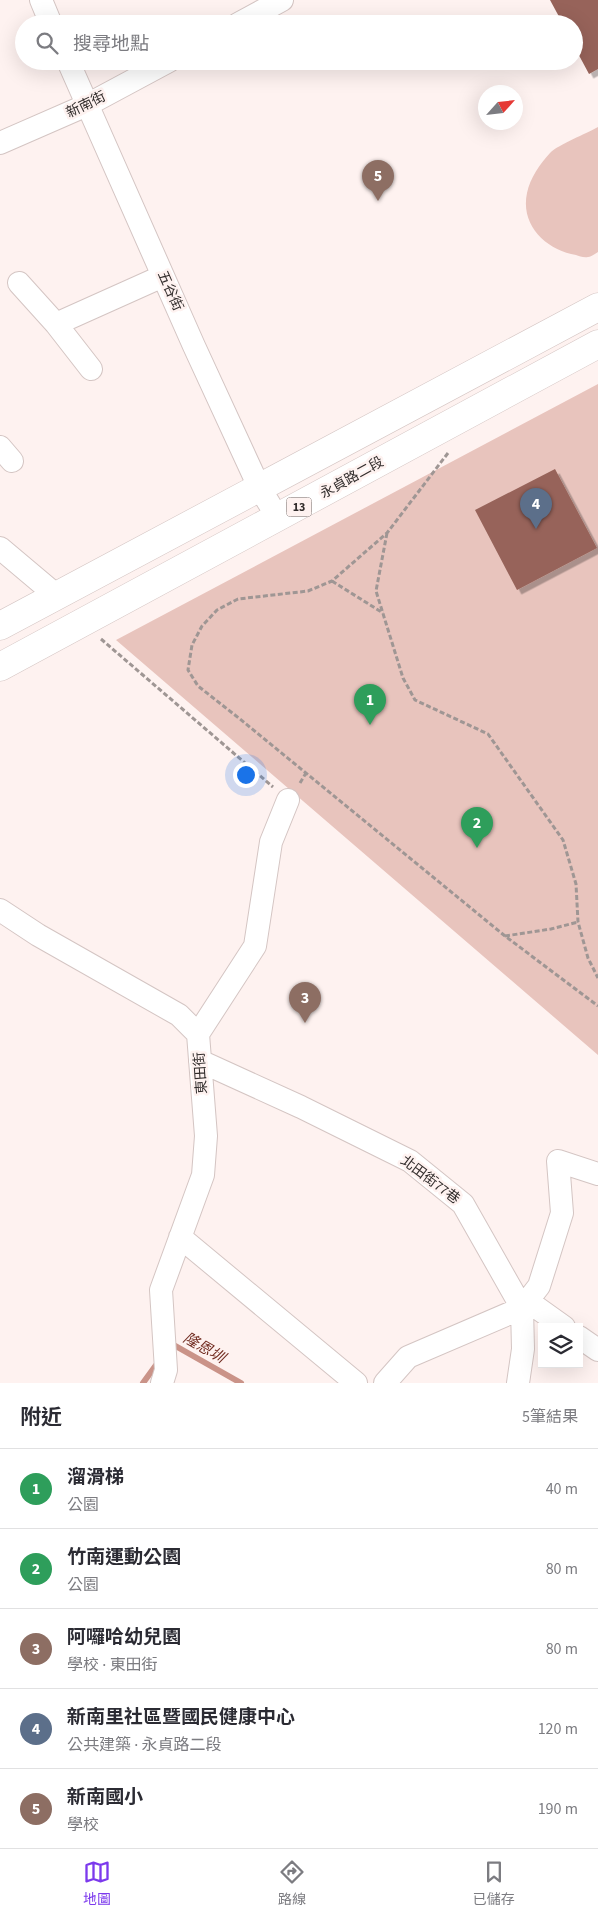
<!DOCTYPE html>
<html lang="zh-TW">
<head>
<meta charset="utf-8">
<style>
	:root { --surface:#fff; --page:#f7f7f7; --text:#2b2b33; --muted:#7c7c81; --line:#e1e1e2; --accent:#7c3aed }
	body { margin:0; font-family:"Source Sans 3","Noto Sans TC",sans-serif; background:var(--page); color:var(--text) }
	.controls { position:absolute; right:15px; bottom:15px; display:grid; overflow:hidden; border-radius:0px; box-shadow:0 5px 20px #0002 }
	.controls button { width:45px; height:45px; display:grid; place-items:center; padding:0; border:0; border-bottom:1px solid var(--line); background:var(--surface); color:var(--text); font:25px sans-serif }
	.compass { position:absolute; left:478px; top:85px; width:45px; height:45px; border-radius:50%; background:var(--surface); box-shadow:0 5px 20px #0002; rotate:63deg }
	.you { position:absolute; left:245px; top:774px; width:18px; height:18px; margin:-12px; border:4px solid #fff; border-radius:50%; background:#1a73e8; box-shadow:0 0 0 8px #1a73e833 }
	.badge { display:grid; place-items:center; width:32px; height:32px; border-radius:50%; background:var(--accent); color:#fff; font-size:16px; font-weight:700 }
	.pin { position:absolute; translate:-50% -41px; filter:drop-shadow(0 1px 2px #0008) }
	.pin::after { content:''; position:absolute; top:26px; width:18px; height:15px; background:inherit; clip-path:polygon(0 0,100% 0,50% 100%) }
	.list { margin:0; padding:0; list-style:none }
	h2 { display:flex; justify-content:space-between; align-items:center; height:65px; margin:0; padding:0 20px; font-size:21px }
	h2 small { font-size:16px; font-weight:400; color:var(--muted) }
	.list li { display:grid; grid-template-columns:32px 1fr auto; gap:15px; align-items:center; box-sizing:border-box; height:80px; padding:0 20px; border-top:1px solid var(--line) }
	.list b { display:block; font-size:19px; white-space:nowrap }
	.list p { margin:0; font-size:16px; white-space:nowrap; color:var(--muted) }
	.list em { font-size:16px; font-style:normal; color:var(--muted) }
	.icon { flex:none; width:28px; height:28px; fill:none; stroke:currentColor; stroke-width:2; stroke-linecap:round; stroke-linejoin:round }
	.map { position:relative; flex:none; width:598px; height:1383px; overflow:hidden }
	.search { position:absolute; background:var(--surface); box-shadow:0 5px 20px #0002; left:15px; right:15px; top:15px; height:55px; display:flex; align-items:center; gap:12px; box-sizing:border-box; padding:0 18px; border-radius:28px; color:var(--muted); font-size:19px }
	.sheet { height:465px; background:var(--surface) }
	nav { display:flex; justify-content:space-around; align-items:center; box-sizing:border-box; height:70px; border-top:1px solid var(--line); background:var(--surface); font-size:14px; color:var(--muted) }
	nav a { display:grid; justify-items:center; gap:2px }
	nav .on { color:var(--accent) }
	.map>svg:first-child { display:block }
	.green { fill:#e8c4bd }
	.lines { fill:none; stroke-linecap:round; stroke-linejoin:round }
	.stream { stroke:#ca9388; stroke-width:6 }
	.building { fill:#97645a; filter:url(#shadow) }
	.minor-casing { stroke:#d4c5c3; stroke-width:24 }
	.major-casing { stroke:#d4c5c3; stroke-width:29 }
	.path { stroke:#9f9694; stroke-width:3; stroke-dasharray:5 2.5; stroke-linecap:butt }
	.minor { stroke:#fff; stroke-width:22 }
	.major { stroke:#fff; stroke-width:28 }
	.labels { text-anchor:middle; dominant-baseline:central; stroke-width:5; stroke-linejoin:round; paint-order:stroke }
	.shield { fill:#fef2f0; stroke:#6f6867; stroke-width:1 }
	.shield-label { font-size:12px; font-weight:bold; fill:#322d2c }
	.street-label { font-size:14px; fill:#322d2c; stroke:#fef2f0 }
	.water-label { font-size:15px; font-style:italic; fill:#722d22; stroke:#fef2f0 }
</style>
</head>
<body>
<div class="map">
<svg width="598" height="1383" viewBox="0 0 598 1383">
	<defs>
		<filter id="shadow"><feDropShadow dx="4.5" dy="4.5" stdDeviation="0" flood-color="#0004"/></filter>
	</defs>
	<rect width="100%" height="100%" fill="#fef2f0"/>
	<path class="green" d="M598 127V252C595 254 591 257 588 257 584 258 579 256 576 255 547 250 520 226 527 193 530 178 540 164 550 153 559 144 586 134 598 127Z
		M598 384V1055L116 640Z"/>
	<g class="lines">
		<path class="stream" d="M171 1345 172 1344 241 1383
			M143 1383 159 1361"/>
	</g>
	<path class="building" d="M550 0H598V69L589 74 574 46V24H563Z
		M555 469 597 548 517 590 475 510Z"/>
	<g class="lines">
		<g class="minor-casing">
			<path id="minor" d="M41 0 51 24
				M238 24 282 0
				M68 61 194 346 259 487 278 518
				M0 143 87 105 169 61
				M19 283 56 324 91 369
				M56 324 163 276
				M0 447 12 461
				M0 548 57 596
				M0 910 38 935 179 1015 198 1034 206 1136 203 1175 161 1290 166 1370 162 1383
				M198 1034 255 946 271 842 288 800
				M200 1061 301 1107 410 1161 463 1204 522 1308 408 1357 385 1383
				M180 1237 356 1383
				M522 1308 536 1307 564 1327
				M579 1337 598 1350
				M518 1383 523 1349 522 1308 539 1286 562 1213 558 1161 598 1174"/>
		</g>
		<g class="major-casing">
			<path id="major" d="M0 626 598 307
				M0 667 598 344"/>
		</g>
		<path class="path" d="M448 453 387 533 332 581 308 591 238 599 217 610 202 626 192 645 188 670 198 686 240 719 505 936 598 1006
			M387 533 376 591 403 678 415 700 488 734 563 840 576 884 578 922 588 958 598 978
			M332 581 383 613
			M101 639 273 787
			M300 783 306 773
			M505 936 551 929 578 922"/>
		<use href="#minor" class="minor"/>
		<use href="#major" class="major"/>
	</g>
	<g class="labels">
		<rect class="shield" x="286.5" y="497.5" width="25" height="19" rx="4"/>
		<g class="shield-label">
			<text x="299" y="507">13</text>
		</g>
		<g class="street-label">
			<text transform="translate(86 105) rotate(-26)">新南街</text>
			<text transform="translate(170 291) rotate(66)">五谷街</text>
			<text transform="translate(352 478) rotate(-29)">永貞路二段</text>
			<text transform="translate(201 1073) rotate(-94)">東田街</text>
			<text transform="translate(430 1180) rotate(37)">北田街77巷</text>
		</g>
		<g class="water-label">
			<text transform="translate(204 1348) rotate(30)">隆恩圳</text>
		</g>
	</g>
</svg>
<div class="controls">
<button><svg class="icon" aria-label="layers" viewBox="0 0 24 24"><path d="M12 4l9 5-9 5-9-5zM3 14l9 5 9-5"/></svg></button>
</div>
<svg class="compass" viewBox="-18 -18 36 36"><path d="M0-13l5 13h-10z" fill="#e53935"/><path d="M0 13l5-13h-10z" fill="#7c7c81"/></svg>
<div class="you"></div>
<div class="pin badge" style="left:370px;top:725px;background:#2e9e5b">1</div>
<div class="pin badge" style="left:477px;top:848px;background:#2e9e5b">2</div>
<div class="pin badge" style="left:305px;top:1023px;background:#8d6e63">3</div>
<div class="pin badge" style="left:536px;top:529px;background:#5c6f8a">4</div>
<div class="pin badge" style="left:378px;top:201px;background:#8d6e63">5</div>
<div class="search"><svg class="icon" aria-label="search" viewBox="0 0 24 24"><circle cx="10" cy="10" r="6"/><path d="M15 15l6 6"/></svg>搜尋地點</div>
</div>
<section class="sheet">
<h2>附近<small>5筆結果</small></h2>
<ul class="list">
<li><span class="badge" style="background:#2e9e5b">1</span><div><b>溜滑梯</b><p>公園</p></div><em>40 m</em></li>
<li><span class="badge" style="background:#2e9e5b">2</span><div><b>竹南運動公園</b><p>公園</p></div><em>80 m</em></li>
<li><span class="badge" style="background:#8d6e63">3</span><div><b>阿囉哈幼兒園</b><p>學校 · 東田街</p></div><em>80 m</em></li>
<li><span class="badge" style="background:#5c6f8a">4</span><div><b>新南里社區暨國民健康中心</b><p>公共建築 · 永貞路二段</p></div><em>120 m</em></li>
<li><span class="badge" style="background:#8d6e63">5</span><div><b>新南國小</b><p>學校</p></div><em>190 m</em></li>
</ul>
</section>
<nav>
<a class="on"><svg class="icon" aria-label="map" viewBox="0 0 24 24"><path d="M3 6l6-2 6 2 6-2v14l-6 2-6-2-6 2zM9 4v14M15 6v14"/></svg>地圖</a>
<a><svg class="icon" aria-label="directions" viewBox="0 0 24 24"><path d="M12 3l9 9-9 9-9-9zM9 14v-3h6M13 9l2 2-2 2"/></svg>路線</a>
<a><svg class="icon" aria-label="saved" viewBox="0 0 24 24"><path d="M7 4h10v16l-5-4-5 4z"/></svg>已儲存</a>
</nav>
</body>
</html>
